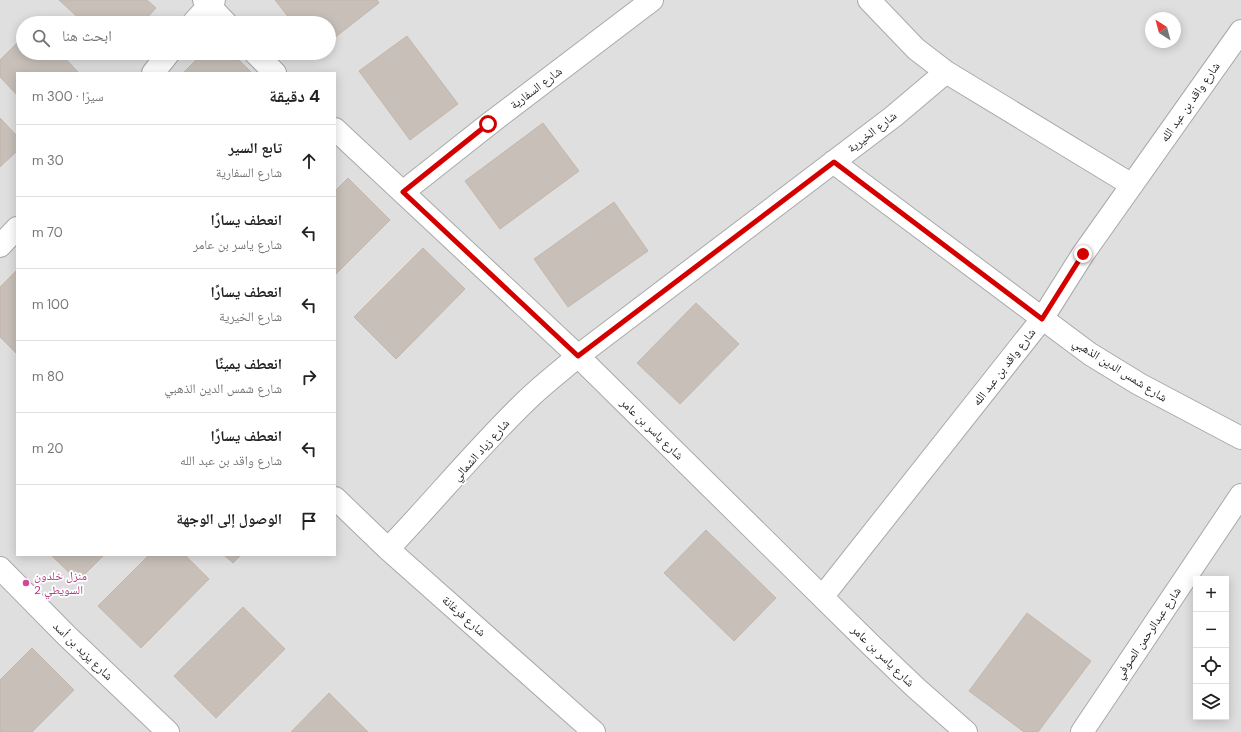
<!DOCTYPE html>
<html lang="ar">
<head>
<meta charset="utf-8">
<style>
	:root { --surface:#fff; --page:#f2f2f2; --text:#222; --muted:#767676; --line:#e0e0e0 }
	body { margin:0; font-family:"DM Sans","Noto Naskh Arabic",sans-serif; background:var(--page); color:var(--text); direction:rtl }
	.controls { position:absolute; right:12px; bottom:12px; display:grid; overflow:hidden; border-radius:0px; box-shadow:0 2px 10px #0003 }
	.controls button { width:36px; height:36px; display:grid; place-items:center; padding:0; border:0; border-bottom:1px solid var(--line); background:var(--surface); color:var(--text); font:20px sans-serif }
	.compass { position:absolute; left:1145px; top:12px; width:36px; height:36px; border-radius:50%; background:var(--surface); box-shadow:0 2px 10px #0003; rotate:324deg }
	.stop { position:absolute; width:12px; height:12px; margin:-9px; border:3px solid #d40000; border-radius:50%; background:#fff }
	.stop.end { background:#d40000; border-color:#fff; box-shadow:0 1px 4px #0008 }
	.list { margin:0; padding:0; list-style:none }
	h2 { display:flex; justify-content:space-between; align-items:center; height:52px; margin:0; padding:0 16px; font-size:17px }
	h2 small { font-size:13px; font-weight:400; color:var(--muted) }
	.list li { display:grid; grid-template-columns:26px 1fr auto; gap:12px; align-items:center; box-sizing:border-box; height:72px; padding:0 16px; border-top:1px solid var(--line) }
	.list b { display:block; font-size:15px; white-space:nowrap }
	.list p { margin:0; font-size:13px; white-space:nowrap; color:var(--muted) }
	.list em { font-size:13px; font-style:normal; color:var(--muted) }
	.icon { flex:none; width:22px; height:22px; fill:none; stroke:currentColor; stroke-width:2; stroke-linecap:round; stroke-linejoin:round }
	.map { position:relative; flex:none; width:1241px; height:732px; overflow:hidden; direction:ltr }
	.search { position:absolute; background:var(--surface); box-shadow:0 2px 10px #0003; left:16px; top:16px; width:320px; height:44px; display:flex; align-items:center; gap:10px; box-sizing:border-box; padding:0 14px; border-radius:22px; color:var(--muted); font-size:15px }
	.panel { position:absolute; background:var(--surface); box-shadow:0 2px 10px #0003; left:16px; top:72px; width:320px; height:484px; border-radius:0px; direction:rtl }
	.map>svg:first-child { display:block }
	.residential { fill:#e0dfdf; fill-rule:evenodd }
	.building { fill:#c7bfb8; stroke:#c4b6ab }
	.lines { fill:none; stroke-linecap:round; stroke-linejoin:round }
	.street-casing { stroke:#a9a9a9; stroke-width:24 }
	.street { stroke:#fff; stroke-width:22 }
	.route { stroke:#d40000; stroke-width:5 }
	.hotel-dot { fill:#d1479c; stroke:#fff; stroke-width:1.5 }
	.labels { text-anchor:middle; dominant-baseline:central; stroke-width:3.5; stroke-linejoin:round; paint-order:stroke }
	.street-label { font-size:12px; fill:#222; stroke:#fff }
	.hotel-label { font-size:12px; fill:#b23c85; stroke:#fff; text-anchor:start }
</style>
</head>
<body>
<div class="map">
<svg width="1241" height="732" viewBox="0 0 1241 732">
	<rect width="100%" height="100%" fill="#f2efe9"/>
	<path class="residential" d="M0 0H1241V732H0ZM1151 18H1175V42H1151ZM23 23H329V53H23ZM17 73H335V555H17ZM1196 579H1226V717H1196Z"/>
	<path class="building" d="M59 0H147L156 8 142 23H84Z
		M275 0H377L379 3 329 42V23H293Z
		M407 36 458 104 410 140 359 71Z
		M23 37V53H60L79 73H17V95L0 77V60Z
		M203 53H232L252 73H183Z
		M0 118 17 136V151L0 167Z
		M543 123 579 171 500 229 465 181Z
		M348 178 390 220 335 275V191Z
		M614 202 648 251 568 307 534 259Z
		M423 248 465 289 396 359 354 317Z
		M17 270V354L0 337V287Z
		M696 303 739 344 680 404 637 363Z
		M706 530 776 598 734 641 664 573Z
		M51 555H104L78 581Z
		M149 555H185L209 579 141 648 98 606Z
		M224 555H241L233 563Z
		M243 607 285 649 216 718 174 676Z
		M1027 613 1091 661 1038 732H1024L969 691Z
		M32 648 74 690 32 732H0V680Z
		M329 693 368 732H291Z"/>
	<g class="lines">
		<g class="street-casing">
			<path id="street" d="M204 0 226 23
				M869 0 916 49 946 72 1132 185
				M193 23 214 0
				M255 53 275 73
				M153 73 169 53
				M335 129 578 356 872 646 916 688 966 732
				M833 162 1090 354 1139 384 1241 438
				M403 192 489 124 652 0
				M0 246 17 228
				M335 498 388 549 594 732
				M388 549C435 500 478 447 527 400 543 384 561 371 578 356L894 116 946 72
				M0 568 67 636 168 732
				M823 596 1042 319 1083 254 1241 31
				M1082 732 1241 495"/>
		</g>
		<use href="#street" class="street"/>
	</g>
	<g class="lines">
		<path class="route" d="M488 124 403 192 578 356 834 162 1042 319 1083 254"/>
	</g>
	<circle class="hotel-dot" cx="26" cy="583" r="4"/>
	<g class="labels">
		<g class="street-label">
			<text transform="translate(536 88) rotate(-37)">شارع السفارية</text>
			<text transform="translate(1190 102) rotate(-55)">شارع واقد بن عبد الله</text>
			<text transform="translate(872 132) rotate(-38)">شارع الخيرية</text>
			<text transform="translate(1004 367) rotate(-52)">شارع واقد بن عبد الله</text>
			<text transform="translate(1120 370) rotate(32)">شارع شمس الدين الذهبي</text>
			<text transform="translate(652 429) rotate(44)">شارع ياسر بن عامر</text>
			<text transform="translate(481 450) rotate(-48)">شارع زياد الشمالي</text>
			<text transform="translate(464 616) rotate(42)">شارع فرغانة</text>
			<text transform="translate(1148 633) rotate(-56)">شارع عبدالرحمن الصوفي</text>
			<text transform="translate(83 651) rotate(44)">شارع يزيد بن أسد</text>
			<text transform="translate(883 656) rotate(44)">شارع ياسر بن عامر</text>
		</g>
		<g class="hotel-label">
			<text x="34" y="576">منزل خلدون<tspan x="34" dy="14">السويطي 2</tspan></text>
		</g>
	</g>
</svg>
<div class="controls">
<button>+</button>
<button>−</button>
<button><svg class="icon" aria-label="locate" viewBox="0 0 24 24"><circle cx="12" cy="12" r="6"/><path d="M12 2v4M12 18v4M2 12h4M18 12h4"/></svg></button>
<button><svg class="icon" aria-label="layers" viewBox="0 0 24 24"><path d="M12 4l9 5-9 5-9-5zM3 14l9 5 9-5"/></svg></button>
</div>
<svg class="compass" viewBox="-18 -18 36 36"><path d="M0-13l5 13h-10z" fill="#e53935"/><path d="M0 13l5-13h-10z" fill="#767676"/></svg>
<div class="stop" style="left:488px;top:124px"></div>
<div class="stop end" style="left:1083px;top:254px"></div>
<div class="search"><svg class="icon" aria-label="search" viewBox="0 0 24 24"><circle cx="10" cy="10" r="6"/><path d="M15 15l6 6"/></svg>ابحث هنا</div>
<section class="panel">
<h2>4 دقيقة<small>سيرًا · 300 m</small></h2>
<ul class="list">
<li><svg class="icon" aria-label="ahead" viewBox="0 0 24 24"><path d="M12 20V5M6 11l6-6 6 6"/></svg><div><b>تابع السير</b><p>شارع السفارية</p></div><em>30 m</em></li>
<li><svg class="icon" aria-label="left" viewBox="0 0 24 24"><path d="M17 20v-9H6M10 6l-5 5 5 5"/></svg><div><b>انعطف يسارًا</b><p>شارع ياسر بن عامر</p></div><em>70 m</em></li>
<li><svg class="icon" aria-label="left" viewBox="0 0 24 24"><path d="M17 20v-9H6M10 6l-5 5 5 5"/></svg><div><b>انعطف يسارًا</b><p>شارع الخيرية</p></div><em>100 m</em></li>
<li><svg class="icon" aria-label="right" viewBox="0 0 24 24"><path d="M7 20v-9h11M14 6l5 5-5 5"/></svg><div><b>انعطف يمينًا</b><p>شارع شمس الدين الذهبي</p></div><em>80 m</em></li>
<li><svg class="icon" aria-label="left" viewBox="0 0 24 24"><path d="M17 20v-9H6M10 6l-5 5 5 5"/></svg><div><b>انعطف يسارًا</b><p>شارع واقد بن عبد الله</p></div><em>20 m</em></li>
<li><svg class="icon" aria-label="arrive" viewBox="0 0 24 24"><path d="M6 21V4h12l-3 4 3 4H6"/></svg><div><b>الوصول إلى الوجهة</b></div></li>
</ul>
</section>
</div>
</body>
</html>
